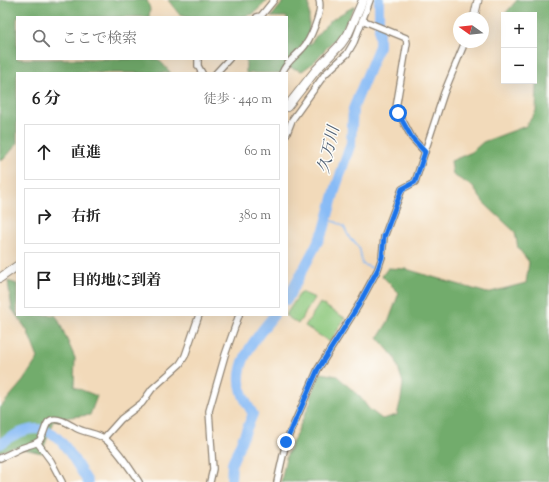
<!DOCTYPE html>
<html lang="ja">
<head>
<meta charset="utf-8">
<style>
	:root { --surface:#fff; --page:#f2f2f2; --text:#222; --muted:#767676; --line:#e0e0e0 }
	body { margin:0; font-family:"Sorts Mill Goudy","Noto Serif JP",serif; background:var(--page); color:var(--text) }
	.controls { position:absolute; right:12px; top:12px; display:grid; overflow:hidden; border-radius:0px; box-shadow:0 4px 16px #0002 }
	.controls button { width:36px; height:36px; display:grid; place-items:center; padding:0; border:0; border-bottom:1px solid var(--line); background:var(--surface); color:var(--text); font:20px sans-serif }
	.compass { position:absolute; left:453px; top:12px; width:36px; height:36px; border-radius:50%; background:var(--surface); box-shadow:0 4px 16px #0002; rotate:285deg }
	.stop { position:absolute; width:12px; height:12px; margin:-9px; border:3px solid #1a73e8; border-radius:50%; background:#fff }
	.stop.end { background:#1a73e8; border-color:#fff; box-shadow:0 1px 4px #0008 }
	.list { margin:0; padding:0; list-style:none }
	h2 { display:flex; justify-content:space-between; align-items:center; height:52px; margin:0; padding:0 16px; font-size:17px }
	h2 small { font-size:13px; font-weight:400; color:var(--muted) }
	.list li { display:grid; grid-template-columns:26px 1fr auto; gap:12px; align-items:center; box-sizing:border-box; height:56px; margin:0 8px 8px; padding:0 8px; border:1px solid var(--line); border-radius:0px }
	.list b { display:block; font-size:15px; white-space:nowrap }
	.list em { font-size:13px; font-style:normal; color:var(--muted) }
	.icon { flex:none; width:22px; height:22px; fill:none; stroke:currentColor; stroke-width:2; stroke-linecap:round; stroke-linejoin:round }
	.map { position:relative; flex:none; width:549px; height:482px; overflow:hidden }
	.search { position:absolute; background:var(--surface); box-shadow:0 4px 16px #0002; left:16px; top:16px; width:272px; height:44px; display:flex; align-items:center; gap:10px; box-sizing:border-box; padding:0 14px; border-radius:0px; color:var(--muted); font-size:15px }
	.panel { position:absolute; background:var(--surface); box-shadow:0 4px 16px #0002; left:16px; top:72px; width:272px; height:244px; border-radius:0px }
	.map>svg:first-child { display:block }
	.green { fill:#8dc87d; stroke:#5c7a54 }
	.forest { fill:#72ac6c; stroke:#4e6c4c }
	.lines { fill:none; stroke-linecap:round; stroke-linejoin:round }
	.stream { stroke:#88bbf6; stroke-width:1.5 }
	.river { stroke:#88bbf6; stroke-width:10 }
	.minor-casing { stroke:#8e8272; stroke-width:8 }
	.tertiary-casing { stroke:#8e8272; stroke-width:9 }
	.secondary-casing { stroke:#8e8272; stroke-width:10 }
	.minor { stroke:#fff; stroke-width:5.5 }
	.tertiary { stroke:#fff; stroke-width:7 }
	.secondary { stroke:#fff; stroke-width:8 }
	.route { stroke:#1a73e8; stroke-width:5 }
	.labels { text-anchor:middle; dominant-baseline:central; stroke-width:3; stroke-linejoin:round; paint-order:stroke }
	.water-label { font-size:16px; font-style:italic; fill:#4c5d72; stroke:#fdfcf7 }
</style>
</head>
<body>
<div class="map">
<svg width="549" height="482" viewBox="0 0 549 482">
	<rect width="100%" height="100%" fill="#fdfcf7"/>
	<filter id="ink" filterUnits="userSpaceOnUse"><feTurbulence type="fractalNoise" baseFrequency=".025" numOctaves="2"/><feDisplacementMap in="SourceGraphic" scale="8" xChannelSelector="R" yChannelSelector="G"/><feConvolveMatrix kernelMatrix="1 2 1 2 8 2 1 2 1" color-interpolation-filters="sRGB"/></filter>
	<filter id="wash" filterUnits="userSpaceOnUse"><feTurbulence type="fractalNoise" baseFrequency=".012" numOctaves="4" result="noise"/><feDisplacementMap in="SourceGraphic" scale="16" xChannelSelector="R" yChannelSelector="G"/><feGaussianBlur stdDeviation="0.9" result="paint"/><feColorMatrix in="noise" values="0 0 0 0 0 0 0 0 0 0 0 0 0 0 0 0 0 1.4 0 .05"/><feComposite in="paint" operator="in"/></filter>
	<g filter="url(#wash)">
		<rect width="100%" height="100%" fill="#f2daba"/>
		<path class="green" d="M301 292 315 298 298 324 285 315H287V313Z
			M320 303 345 318 330 342 305 326Z"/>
		<path class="forest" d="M0 0H147L150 9 149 17H17V59H158L171 73H17V144L5 158 0 160Z
			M168 0H268L253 14 239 17H191L179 14Z
			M285 0H309V46C325 23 331 19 355 6L340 33 313 63 302 71 286 66 282 73H246V59H287V17H271Z
			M517 0H549V482H281L286 457 310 403 314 387 321 373 337 376 360 397 369 409 382 419 397 415 401 399 403 383 395 358 378 338 389 320 399 293 382 276 388 268 406 269 487 293 526 283 529 262 518 248 515 232 484 203 472 186 453 175 451 161 472 152 483 142 526 126 536 111 537 85 534 79V15H504Z
			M8 281 17 284V315H55L58 319 75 358 74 387 97 396 90 415 70 417 53 421 42 453 14 447 0 452V408L23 381 38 358 27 330 12 309Z"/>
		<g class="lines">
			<path class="stream" d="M327 219 338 223 344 227 350 239 355 242 360 250 362 264 372 268"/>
			<path class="river" d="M287 300 324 230 336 187 351 143 353 109 379 46V0
				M0 444C51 408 63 443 88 482
				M231 482 232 463 253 414C249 407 244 400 242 392 232 363 258 336 274 315"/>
		</g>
	</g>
	<g filter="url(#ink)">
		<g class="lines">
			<g class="minor-casing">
				<path id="minor" d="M257 17 261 16 274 0
					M362 20 406 38 407 43 396 108 412 138 425 152
					M198 59V66L202 73
					M216 73 229 59
					M282 73C286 62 295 57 302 49 310 41 323 11 319 0
					M287 133 292 120 325 74 347 54 354 42 370 0
					M104 438 121 419 142 403 152 389 180 364 185 356 199 315
					M37 442 51 461 62 482
					M0 458C7 455 13 452 19 449 25 446 34 445 39 441 45 435 44 423 51 420 59 417 69 424 76 428 85 433 97 433 105 439 119 450 129 468 139 482
					M210 482 213 469 209 411 225 355 239 315
					M277 482 286 442 318 369 358 306 378 269 382 257 384 237 402 189 415 182 444 93 465 42"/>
			</g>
			<g class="tertiary-casing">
				<path id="tertiary" d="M474 18 478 0"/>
			</g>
			<g class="secondary-casing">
				<path id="secondary" d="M287 107 316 70 341 44 348 34 363 0
					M0 278 17 266"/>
			</g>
			<use href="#minor" class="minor"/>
			<use href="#tertiary" class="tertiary"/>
			<use href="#secondary" class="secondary"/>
		</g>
	</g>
	<g class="lines" filter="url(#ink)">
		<path class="route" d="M286 442 318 369 358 306 378 269 382 257 384 237 402 189 415 182 425 152 412 138 398 113"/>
	</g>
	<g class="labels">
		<g class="water-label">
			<text transform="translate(330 150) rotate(-77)">久万川</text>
		</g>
	</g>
</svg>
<div class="controls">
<button>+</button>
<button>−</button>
</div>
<svg class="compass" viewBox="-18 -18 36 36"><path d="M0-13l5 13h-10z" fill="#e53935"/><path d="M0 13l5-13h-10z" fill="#767676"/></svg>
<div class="stop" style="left:398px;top:113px"></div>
<div class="stop end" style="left:286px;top:442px"></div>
<div class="search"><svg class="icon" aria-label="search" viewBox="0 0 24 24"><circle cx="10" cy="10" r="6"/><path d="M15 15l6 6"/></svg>ここで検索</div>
<section class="panel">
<h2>6 分<small>徒歩 · 440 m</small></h2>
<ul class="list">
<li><svg class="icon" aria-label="ahead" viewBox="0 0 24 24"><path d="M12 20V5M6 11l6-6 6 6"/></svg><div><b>直進</b></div><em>60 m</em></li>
<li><svg class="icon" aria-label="right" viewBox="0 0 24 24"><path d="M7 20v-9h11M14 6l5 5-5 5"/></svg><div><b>右折</b></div><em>380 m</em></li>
<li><svg class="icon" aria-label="arrive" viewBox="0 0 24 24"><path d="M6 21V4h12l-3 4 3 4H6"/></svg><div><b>目的地に到着</b></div></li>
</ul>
</section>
</div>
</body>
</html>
